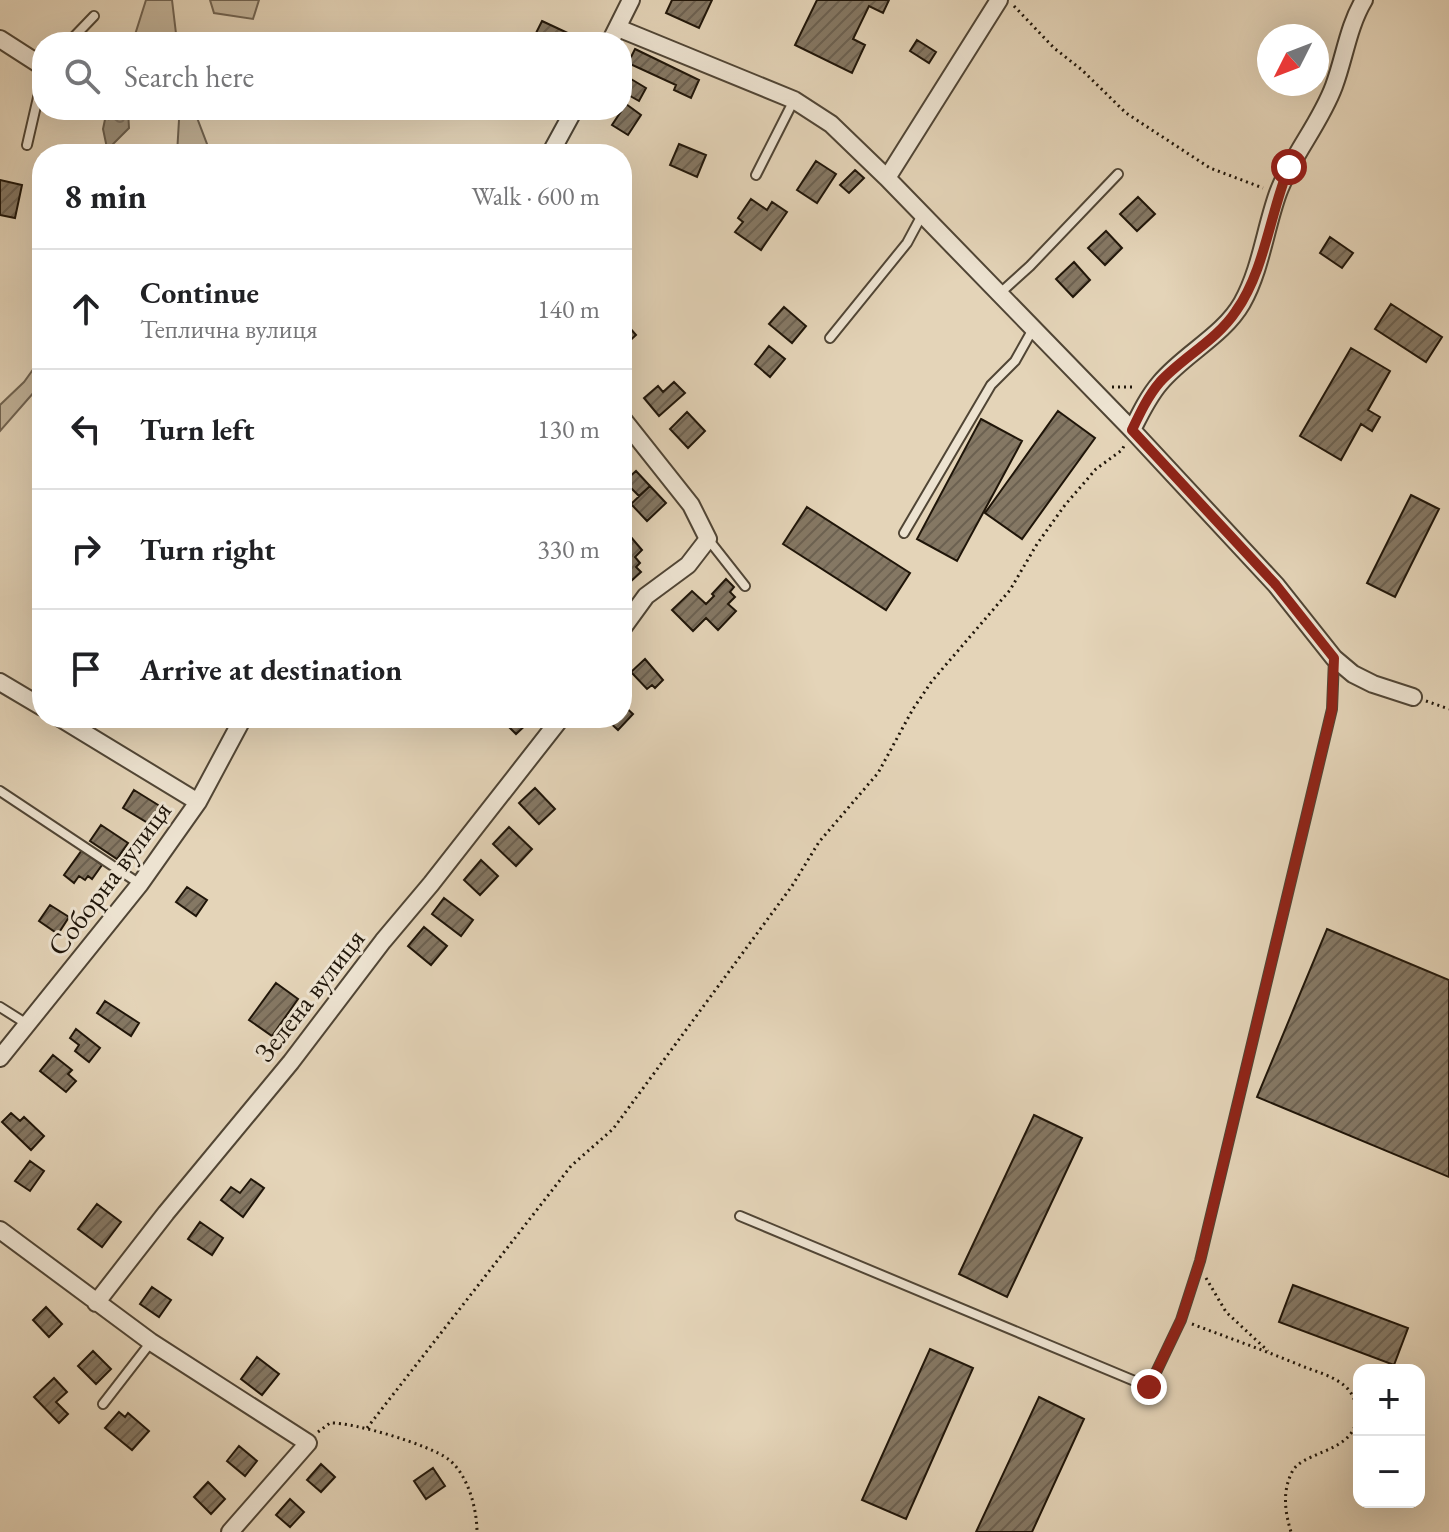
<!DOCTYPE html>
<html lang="en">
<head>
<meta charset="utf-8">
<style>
	:root { --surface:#fff; --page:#f6f6f6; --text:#202124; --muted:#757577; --line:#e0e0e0 }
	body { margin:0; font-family:"EB Garamond",serif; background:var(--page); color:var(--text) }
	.controls { position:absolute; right:24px; bottom:24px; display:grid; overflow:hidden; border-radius:16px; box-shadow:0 8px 32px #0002 }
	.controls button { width:72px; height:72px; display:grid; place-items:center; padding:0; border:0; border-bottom:2px solid var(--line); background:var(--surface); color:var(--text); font:40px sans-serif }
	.compass { position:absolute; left:1257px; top:24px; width:72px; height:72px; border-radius:50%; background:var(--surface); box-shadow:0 8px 32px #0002; rotate:228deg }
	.stop { position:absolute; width:24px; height:24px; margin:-18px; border:6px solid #8f2418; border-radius:50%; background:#fff }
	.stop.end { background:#8f2418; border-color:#fff; box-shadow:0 2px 8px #0008 }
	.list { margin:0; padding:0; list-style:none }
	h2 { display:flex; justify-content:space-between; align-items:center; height:104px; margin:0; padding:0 32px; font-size:34px }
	h2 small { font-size:26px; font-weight:400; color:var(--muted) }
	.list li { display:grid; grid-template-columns:52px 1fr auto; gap:24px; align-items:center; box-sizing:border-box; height:120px; padding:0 32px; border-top:2px solid var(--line) }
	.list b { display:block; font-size:30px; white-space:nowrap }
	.list p { margin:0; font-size:26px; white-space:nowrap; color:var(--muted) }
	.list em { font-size:26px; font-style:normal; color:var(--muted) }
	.icon { flex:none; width:44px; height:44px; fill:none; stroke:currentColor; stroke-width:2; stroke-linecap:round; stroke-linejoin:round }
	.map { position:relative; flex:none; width:1449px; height:1532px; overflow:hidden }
	.search { position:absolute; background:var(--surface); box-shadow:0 8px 32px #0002; left:32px; top:32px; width:600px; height:88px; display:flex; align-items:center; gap:20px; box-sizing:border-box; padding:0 28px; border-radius:32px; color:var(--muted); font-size:30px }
	.panel { position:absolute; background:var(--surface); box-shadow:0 8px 32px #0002; left:32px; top:144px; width:600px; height:584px; border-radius:32px }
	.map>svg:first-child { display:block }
	.green { fill:#c3b49a; stroke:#716452; stroke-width:2 }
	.water { fill:url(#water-ripples); stroke:#6d614e; stroke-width:2 }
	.building { fill:url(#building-hatch); stroke:#1f1509; stroke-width:2 }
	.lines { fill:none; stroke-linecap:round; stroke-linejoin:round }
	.lane-casing { stroke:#504535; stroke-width:12 }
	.street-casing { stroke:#504535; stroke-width:20 }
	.path { stroke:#1f1509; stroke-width:3; stroke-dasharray:2 4; stroke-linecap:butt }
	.lane { stroke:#ede3d1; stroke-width:8 }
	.street { stroke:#ede3d1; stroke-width:16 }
	.route { stroke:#8f2418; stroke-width:10 }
	.labels { text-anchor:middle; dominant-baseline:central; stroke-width:6; stroke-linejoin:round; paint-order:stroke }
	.street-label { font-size:28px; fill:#1f1509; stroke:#ede3d1 }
</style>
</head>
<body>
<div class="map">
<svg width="1449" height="1532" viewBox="0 0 1449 1532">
	<defs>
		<pattern id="water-ripples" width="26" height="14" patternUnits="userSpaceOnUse" patternTransform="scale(2)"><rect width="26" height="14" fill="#a1937c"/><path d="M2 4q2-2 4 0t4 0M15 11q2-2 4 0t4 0" fill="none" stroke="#837764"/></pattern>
		<pattern id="building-hatch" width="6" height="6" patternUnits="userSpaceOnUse" patternTransform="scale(2)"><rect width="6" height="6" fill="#857864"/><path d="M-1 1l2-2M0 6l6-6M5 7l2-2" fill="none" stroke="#6c6151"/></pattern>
	</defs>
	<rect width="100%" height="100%" fill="#e4d4b8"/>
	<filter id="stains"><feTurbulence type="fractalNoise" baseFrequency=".0025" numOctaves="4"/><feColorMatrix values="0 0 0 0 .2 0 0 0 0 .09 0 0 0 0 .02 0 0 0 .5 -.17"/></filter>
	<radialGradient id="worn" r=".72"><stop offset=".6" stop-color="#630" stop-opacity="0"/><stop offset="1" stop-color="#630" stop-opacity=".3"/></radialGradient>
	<path class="green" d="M146 0H172L177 42 133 41Z
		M210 0H259L253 19 214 13Z
		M174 110H194L207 144 201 154H177L179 120Z
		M42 357V383L0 431V405L24 382Z"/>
	<path class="water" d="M107 110H128L129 128 111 146 112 154H103L107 148 103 129Z"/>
	<path class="building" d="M672 0H712L699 28 666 13Z
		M817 0H889L883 13 869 6 853 39 865 45 852 73 795 45Z
		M542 21 572 35 568 42H544L534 37Z
		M917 40 936 52 929 63 910 51Z
		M635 49 699 80 691 98 674 90 676 85 628 63Z
		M631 79 646 88 639 101 623 92Z
		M626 104 641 115 628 135 612 125Z
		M679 144 706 155 697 177 670 165Z
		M816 161 836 174 817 203 797 190Z
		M855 170 864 178 849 193 840 185Z
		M0 180 22 185 15 218 0 215Z
		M1138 197 1155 214 1137 231 1120 214Z
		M751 199 767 210 772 202 787 212 761 250 735 232 743 222 738 218Z
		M1106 231 1122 248 1105 265 1088 248Z
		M1330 237 1353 253 1342 268 1320 253Z
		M1074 262 1090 280 1073 297 1056 279Z
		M1391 304 1442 337 1426 362 1375 329Z
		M784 307 806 326 792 343 769 324Z
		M622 319 636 335 622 348Z
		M769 346 785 359 770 377 755 364Z
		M1351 348 1390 371 1368 410 1380 417 1372 431 1361 424 1341 460 1300 436Z
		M674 382 685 393 659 416 644 398 658 386 663 392Z
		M1058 411 1095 438 1022 539 985 513Z
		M687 412 705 431 688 448 670 429Z
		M981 419 1022 441 957 561 917 539Z
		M636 471 650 486 639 496 629 486 627 479Z
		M650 486 666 503 647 521 631 504Z
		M1411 495 1439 509 1395 597 1367 583Z
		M807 507 910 573 886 610 783 544Z
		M630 536 642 550 635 557 640 563 636 567 641 572 630 582 622 573V544Z
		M726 579 734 587 730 592 735 597 728 604 736 611 718 630 706 618 693 631 672 610 692 591 706 604 714 596 712 594Z
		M645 659 663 680 655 688 652 685 647 689 631 672Z
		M622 704 633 714 618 730 605 718H622Z
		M500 718H532V719L516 734Z
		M535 788 555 809 539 824 519 803Z
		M134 790 163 808 157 819 152 816 148 823 123 808Z
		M101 825 128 843 117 859 90 841Z
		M509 827 532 849 516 866 493 844Z
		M82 850 102 865 92 879 88 876 85 880 79 876 74 883 64 875Z
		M481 860 498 876 480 895 464 880Z
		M187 887 207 900 196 916 176 902Z
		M444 898 473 920 461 936 432 914Z
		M50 905 69 917 58 934 39 921Z
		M424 927 447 946 431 965 408 946Z
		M1327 929 1449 980V1177L1257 1097Z
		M276 983 298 999 272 1036 249 1020Z
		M105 1001 139 1023 131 1036 97 1013Z
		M76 1029 100 1048 89 1062 75 1051 79 1045 70 1038Z
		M53 1055 72 1070 68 1074 76 1081 66 1092 40 1071Z
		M11 1113 20 1121 24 1117 44 1136 31 1150 2 1122Z
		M1034 1115 1082 1138 1007 1297 959 1274Z
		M30 1161 44 1171 30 1191 15 1181Z
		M251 1179 264 1188 243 1217 221 1200 231 1187 240 1193Z
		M97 1204 121 1222 102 1247 78 1229Z
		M200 1222 223 1238 212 1255 188 1239Z
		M1293 1285 1408 1328 1394 1365 1279 1322Z
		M152 1287 171 1300 159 1317 140 1304Z
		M46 1307 62 1324 49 1337 33 1320Z
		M930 1349 973 1368 906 1519 862 1500Z
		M93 1351 111 1369 96 1384 78 1366Z
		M257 1357 279 1374 262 1395 241 1379Z
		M54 1378 67 1392 56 1402 68 1414 59 1423 34 1397Z
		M1039 1397 1084 1419 1032 1532H976Z
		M119 1412 125 1417 128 1413 149 1431 132 1450 105 1428Z
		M239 1446 257 1461 245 1476 227 1461Z
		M321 1464 335 1477 321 1492 307 1480Z
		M433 1468 445 1486 426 1499 414 1481Z
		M208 1482 225 1499 211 1514 194 1497Z
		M290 1499 304 1512 290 1527 276 1515Z"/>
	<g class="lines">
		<g class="lane-casing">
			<path id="lane" d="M69 42 94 16
				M27 145 42 80
				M756 175 794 100
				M998 295 1030 266 1118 174
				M830 338 907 243 922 215
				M904 533 991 385 1015 361 1033 329
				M708 539 745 586
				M0 791 140 884
				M0 1007 27 1024
				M740 1216 1149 1387 1181 1320 1200 1261 1332 709 1334 659
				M103 1404 151 1342"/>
		</g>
		<g class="street-casing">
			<path id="street" d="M618 28 794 100 831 124 887 178 1132 430 1276 585 1334 658 1353 674 1373 684 1413 697
				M0 39 42 66
				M610 42 631 0
				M550 154 574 110
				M887 178 999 0
				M622 418 691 505 708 539 688 565 646 596 622 629
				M1132 430C1140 414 1148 397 1160 383 1184 354 1223 336 1242 303 1261 269 1265 229 1278 193 1292 155 1320 124 1334 86 1345 56 1348 27 1364 0
				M0 682 42 707
				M60 718 198 802
				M0 1058 140 884 198 802 243 718
				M0 1230 151 1342 308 1443 230 1532
				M96 1303 166 1213 291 1062 383 941 431 884 561 718"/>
		</g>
		<path class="path" d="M1014 6 1054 48 1082 70 1126 113 1210 168 1263 188
			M1112 387H1136
			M1426 701 1449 709
			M1206 1278 1226 1312 1268 1351
			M1192 1324C1229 1338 1266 1351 1302 1366 1317 1372 1334 1376 1346 1387 1358 1399 1361 1418 1352 1432 1338 1453 1301 1454 1292 1472 1282 1492 1285 1512 1291 1532
			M367 1428 571 1166 613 1129 792 886 819 842 878 773 913 709 932 681 1010 590 1037 544 1065 505 1096 469 1122 450 1125 444
			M318 1432 330 1423C353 1422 430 1445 448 1459 468 1474 477 1509 477 1532"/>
		<use href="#lane" class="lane"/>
		<use href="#street" class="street"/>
	</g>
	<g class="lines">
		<path class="route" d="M1149 1387 1181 1320 1200 1261 1332 709 1334 658 1276 585 1132 430C1140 413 1148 396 1160 382 1183 357 1217 340 1236 311 1265 270 1270 213 1289 167"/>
	</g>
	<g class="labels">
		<g class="street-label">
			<text transform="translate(109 878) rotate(-53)">Соборна вулиця</text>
			<text transform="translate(309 995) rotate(-52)">Зелена вулиця</text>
		</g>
	</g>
	<rect width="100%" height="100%" filter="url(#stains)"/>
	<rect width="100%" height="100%" fill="url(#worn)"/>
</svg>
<div class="controls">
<button>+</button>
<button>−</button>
</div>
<svg class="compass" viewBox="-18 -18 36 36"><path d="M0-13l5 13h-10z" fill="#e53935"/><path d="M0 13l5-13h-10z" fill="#757577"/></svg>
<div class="stop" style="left:1289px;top:167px"></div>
<div class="stop end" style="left:1149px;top:1387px"></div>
<div class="search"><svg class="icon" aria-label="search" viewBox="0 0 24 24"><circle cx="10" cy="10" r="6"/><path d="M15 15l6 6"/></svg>Search here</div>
<section class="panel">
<h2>8 min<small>Walk · 600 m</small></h2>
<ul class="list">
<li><svg class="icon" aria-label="ahead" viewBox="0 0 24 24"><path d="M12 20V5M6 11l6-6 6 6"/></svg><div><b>Continue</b><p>Теплична вулиця</p></div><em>140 m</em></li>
<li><svg class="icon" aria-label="left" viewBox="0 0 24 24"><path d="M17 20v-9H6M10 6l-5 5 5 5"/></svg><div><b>Turn left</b></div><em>130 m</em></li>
<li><svg class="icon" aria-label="right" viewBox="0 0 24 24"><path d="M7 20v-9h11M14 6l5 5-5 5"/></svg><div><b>Turn right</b></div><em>330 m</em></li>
<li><svg class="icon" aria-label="arrive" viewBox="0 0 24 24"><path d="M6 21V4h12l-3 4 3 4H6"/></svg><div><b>Arrive at destination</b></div></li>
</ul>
</section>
</div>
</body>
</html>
